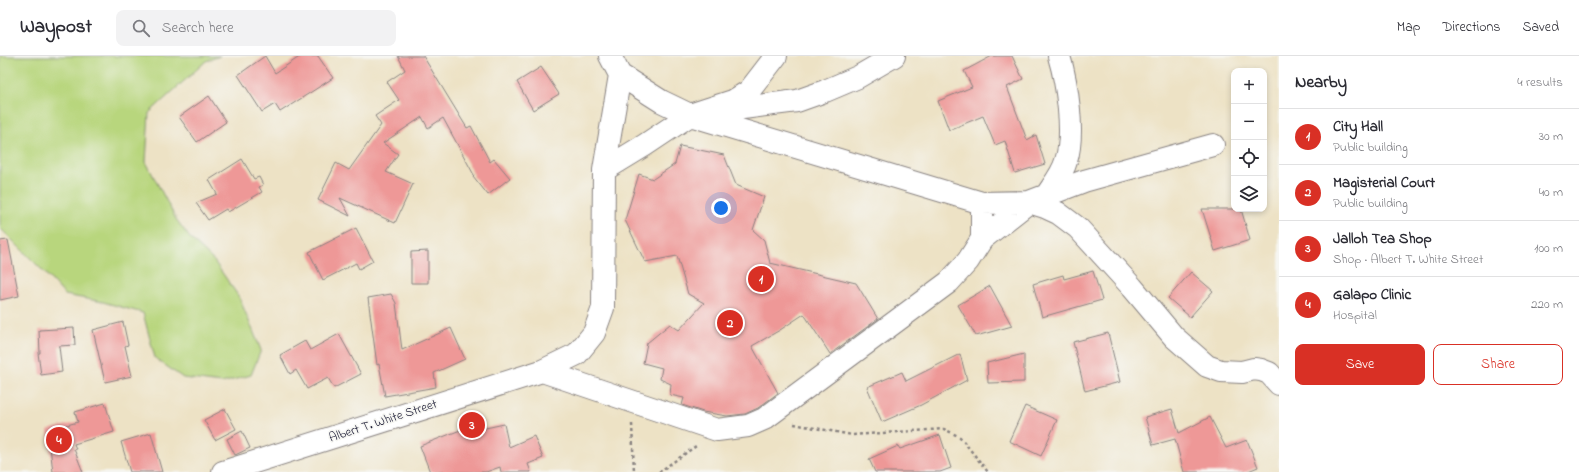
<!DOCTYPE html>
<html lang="en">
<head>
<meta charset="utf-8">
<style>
	:root { --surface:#fff; --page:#f2f2f3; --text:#2b2b33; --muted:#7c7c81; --line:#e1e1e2; --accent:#d93025 }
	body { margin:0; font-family:"Indie Flower",sans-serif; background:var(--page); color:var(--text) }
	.controls { position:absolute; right:12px; top:12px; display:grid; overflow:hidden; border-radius:8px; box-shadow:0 2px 6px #0003 }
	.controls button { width:36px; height:36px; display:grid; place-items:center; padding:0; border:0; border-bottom:1px solid var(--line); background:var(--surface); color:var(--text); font:20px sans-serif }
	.you { position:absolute; left:721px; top:152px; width:14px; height:14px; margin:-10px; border:3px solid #fff; border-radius:50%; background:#1a73e8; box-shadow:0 0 0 6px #1a73e833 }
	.badge { display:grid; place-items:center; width:26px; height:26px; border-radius:50%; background:var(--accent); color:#fff; font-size:13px; font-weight:700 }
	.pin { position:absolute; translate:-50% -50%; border:2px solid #fff; box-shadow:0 1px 4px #0006 }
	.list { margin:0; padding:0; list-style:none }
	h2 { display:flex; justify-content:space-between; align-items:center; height:52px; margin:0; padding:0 16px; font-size:17px }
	h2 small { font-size:13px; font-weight:400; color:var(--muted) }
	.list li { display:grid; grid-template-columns:26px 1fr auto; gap:12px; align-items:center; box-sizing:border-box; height:56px; padding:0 16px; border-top:1px solid var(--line) }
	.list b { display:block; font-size:15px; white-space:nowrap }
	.list p { margin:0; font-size:13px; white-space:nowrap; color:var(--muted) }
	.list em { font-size:13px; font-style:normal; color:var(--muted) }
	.actions { display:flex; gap:8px; padding:12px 16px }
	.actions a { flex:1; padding:9px 0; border:1px solid var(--accent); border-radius:8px; text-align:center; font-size:14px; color:var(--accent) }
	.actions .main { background:var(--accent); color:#fff }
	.icon { flex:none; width:22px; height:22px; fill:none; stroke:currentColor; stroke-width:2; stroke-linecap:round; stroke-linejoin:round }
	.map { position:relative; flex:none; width:1279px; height:416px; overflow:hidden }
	header { display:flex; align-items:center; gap:24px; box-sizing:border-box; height:56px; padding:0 20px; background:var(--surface); border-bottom:1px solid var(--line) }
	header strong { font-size:19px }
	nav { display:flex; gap:22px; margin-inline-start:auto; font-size:14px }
	.search { width:280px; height:36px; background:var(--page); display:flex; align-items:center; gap:10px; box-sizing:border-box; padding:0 14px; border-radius:8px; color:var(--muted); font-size:15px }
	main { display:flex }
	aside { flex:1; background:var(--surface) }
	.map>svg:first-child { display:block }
	.green { fill:#b8d67d; stroke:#6d7c5c }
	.building { fill:#ee9897 }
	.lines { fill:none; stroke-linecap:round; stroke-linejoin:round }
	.minor-casing { stroke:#888280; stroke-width:24 }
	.path { stroke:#888280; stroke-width:2.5; stroke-dasharray:3 3; stroke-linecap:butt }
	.minor { stroke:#fff; stroke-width:22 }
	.labels { text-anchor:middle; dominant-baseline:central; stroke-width:3; stroke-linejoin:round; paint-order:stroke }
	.street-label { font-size:13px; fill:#22223b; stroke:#f6f6f2 }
</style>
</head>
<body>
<header>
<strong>Waypost</strong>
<div class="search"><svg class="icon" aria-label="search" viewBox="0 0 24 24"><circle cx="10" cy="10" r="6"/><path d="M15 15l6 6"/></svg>Search here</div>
<nav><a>Map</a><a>Directions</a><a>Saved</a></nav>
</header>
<main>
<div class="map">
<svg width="1279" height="416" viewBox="0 0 1279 416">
	<rect width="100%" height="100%" fill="#f6f6f2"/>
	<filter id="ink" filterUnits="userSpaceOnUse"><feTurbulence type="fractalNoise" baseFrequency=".025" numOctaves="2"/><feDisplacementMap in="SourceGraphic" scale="8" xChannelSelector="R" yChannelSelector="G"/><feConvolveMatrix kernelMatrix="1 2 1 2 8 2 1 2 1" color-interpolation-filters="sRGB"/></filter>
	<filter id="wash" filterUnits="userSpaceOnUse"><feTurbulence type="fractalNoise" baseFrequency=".012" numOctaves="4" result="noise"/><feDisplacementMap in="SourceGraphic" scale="16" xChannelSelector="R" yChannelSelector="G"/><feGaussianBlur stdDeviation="0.9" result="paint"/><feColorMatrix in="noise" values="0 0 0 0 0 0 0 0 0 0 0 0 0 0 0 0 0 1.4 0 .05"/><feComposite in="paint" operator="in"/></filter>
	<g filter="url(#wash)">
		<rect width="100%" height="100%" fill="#ede2c5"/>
		<path class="green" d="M0 0H220L206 5 149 57 146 106 176 163 190 182 214 205 239 241 261 294 251 319 222 327 183 322 155 302 143 257 103 246 65 239 43 215 0 172Z"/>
		<g id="blocks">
			<path class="building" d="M265 0 275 17 301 0H318L333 22 280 56 275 48 262 56 238 19Z
				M398 0H423L467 72 471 70 490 106 494 103 510 122 488 139 473 120 474 119 443 62 428 72 422 61 383 87 398 98 386 116 413 128 395 167 340 142 350 160 318 144 336 107 349 114 381 69 375 60 399 44 387 26 405 14Z
				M992 0H1012L1023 23 1007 31 1027 84 1036 79 1045 108 1015 117 1005 85 995 89 983 60 949 74 938 45 972 31 964 15Z
				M541 11 559 38 533 54 517 26Z
				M209 40 226 66 197 86 179 61Z
				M680 90 724 99 736 129 764 141 753 174 764 184 770 207 856 227 878 263 830 298 804 258 780 274 752 290 778 337 758 352 745 358 727 360 703 356 682 349 684 342 670 339 671 328 660 323 662 312 643 307 647 287 670 268 679 274 704 247 688 238 677 200 645 206 625 164 639 118 653 123 675 108Z
				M242 103 254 123 259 121 263 129 259 131 262 136 228 156 226 153 208 164 196 147 217 138 209 124Z
				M1202 153H1241L1250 184 1215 195Z
				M356 172 373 205 359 213 356 207 323 224 309 196Z
				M8 184 19 240 0 244V185Z
				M428 195V227H411V196Z
				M1093 215 1102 244 1042 261 1033 228 1063 219 1064 223Z
				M1191 216 1213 235 1190 261 1168 242Z
				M990 230 1012 270 976 280 958 249Z
				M391 238 396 247 402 294 451 272 465 303 434 317 436 331 385 340 379 308 377 309 368 242Z
				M123 266 128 289 125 290 132 320 105 326 93 274Z
				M74 272 75 289 59 290 62 316 41 319 38 297H40L39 274Z
				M1108 277 1120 326 1085 335 1073 286Z
				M339 278 361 318 334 332 328 322 307 333 296 314 290 318 280 299 305 285 310 294Z
				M960 298 967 324 921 349 882 366 867 331 902 316 906 325Z
				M1024 298V326L988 327 987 307Z
				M105 347 114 376 74 388 76 393H74L83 416H53L48 374 78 366 75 356Z
				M1025 350 1057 364 1041 400 1009 385Z
				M225 353 236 373 215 384 204 364Z
				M1172 353 1179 377 1210 361 1226 392 1247 384 1258 411 1246 416H1184L1175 383 1153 389 1145 361Z
				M478 367 481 373 504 368 509 391 534 380 543 402 528 408 531 416H501L500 411 486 416H430L420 390Z
				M242 375 250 392 235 399 227 383Z
				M151 377 162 416H130L121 386Z
				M940 379 951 412 940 416H875L869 403 898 390 900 393Z"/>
		</g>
	</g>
	<g filter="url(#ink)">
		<use href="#blocks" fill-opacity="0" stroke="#888280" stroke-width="1"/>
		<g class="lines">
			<g class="minor-casing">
				<path id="minor" d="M610 0 620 19
					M620 19 661 45 690 59 982 147
					M697 58 797 45 825 35 858 21 894 0
					M604 114 645 89 690 59 733 45 749 35 776 0
					M1046 140C1053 129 1063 117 1066 105 1075 78 1067 27 1059 0
					M982 183 1029 146 1045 151 1058 157 1078 172 1132 231 1174 281 1207 310 1221 315 1242 316 1254 313 1261 314 1269 317 1279 328
					M542 315 717 374 748 370 764 363 949 226 968 205 982 183V147L1029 146 1084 125 1213 89
					M223 416 542 315 577 298 594 277 603 252 604 114 620 19"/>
			</g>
			<path class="path" d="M632 368 634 416
				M794 368 852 379 944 373 960 381 988 416
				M659 416 696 390"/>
			<use href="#minor" class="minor"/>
		</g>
	</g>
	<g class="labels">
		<g class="street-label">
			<text transform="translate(383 365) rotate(-18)">Albert T. White Street</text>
		</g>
	</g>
</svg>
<div class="controls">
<button>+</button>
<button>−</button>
<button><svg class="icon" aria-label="locate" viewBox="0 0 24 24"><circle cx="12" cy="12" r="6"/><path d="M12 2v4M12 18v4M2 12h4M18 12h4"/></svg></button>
<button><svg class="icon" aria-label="layers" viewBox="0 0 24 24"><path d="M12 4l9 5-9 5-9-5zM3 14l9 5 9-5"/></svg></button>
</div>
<div class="you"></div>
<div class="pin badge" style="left:761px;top:223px">1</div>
<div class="pin badge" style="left:730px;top:267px">2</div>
<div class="pin badge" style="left:472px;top:369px">3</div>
<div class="pin badge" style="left:59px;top:384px">4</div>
</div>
<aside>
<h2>Nearby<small>4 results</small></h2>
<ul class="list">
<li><span class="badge">1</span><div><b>City Hall</b><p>Public building</p></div><em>30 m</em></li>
<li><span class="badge">2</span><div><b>Magisterial Court</b><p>Public building</p></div><em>40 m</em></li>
<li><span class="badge">3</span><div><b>Jalloh Tea Shop</b><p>Shop · Albert T. White Street</p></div><em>100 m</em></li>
<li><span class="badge">4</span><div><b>Galapo Clinic</b><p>Hospital</p></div><em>220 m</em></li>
</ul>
<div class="actions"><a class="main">Save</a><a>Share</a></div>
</aside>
</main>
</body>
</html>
